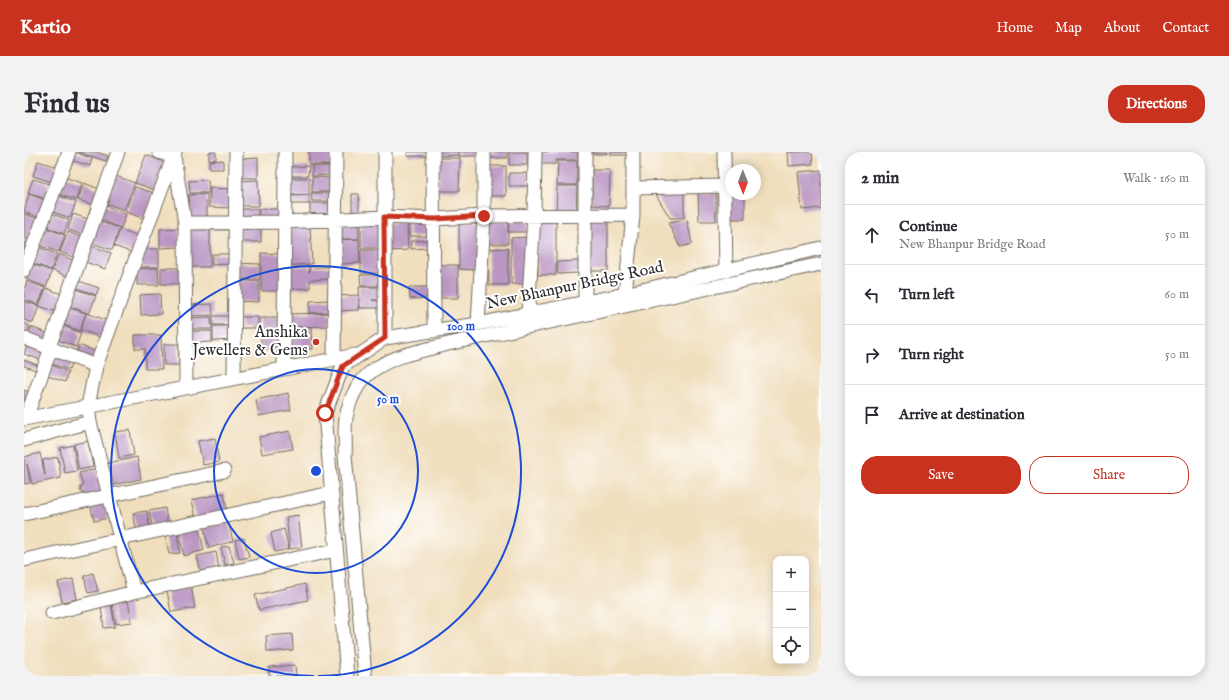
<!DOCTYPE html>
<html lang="en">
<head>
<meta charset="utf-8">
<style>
	:root { --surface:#fff; --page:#f2f2f3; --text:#2b2b33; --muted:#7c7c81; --line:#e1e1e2; --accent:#c8321e }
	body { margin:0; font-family:"IM FELL English",serif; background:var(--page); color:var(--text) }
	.controls { position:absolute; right:12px; bottom:12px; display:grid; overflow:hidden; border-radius:8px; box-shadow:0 2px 10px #0003 }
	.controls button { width:36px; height:36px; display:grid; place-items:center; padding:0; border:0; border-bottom:1px solid var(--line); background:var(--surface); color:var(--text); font:20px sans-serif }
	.compass { position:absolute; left:701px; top:12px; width:36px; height:36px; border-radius:50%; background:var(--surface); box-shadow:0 2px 10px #0003; rotate:179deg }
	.stop { position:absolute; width:12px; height:12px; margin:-9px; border:3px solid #c8321e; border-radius:50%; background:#fff }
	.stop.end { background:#c8321e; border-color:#fff; box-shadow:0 1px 4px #0008 }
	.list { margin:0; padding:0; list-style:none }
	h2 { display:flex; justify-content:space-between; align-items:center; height:52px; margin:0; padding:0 16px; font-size:17px }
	h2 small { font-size:13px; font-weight:400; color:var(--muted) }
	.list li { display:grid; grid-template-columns:26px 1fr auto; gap:12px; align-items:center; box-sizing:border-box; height:60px; padding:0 16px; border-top:1px solid var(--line) }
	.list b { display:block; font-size:15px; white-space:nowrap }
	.list p { margin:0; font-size:13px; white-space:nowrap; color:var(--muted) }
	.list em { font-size:13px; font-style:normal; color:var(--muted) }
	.actions { display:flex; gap:8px; padding:12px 16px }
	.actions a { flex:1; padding:9px 0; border:1px solid var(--accent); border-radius:16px; text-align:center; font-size:14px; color:var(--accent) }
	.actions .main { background:var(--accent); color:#fff }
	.icon { flex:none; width:22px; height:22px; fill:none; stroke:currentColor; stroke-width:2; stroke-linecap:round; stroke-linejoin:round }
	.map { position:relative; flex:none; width:797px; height:524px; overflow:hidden; border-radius:16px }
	header { display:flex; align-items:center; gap:24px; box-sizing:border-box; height:56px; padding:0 20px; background:var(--accent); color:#fff }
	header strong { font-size:19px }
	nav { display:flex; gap:22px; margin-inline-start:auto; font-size:14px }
	.intro { display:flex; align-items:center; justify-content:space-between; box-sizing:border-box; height:96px; padding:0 24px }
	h1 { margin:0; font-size:28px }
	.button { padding:10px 18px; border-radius:16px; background:var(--accent); color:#fff; font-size:14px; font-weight:700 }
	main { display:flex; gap:24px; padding:0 24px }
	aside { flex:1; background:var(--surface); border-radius:16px; box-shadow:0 2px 10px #0003 }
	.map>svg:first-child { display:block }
	.building { fill:#ba96c2 }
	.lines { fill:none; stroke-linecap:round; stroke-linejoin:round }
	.minor-casing { stroke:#706a5e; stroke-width:15 }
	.minor { stroke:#fff; stroke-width:13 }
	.route { stroke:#c8321e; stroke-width:5 }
	.ring { fill:none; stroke:#1d4ed8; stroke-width:2 }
	.poi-dot { fill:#c8321e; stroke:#fff; stroke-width:1.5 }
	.labels { text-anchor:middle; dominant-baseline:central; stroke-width:4; stroke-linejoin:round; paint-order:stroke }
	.street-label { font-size:16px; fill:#2b2b2b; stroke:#fff }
	.poi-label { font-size:16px; fill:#2b2b2b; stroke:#fff; text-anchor:end }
	.centre { fill:#1d4ed8; stroke:#fff; stroke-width:2 }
	.ring-label { font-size:12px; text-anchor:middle; font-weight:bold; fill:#1d4ed8; stroke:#fff; stroke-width:4; stroke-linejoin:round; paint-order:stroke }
</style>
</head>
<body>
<header>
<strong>Kartio</strong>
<nav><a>Home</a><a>Map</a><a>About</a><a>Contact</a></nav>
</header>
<div class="intro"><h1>Find us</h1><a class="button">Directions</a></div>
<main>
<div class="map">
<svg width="797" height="524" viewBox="0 0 797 524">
	<rect width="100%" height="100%" fill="#fff"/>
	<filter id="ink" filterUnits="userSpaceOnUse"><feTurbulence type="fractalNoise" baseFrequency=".025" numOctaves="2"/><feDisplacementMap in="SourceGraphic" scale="8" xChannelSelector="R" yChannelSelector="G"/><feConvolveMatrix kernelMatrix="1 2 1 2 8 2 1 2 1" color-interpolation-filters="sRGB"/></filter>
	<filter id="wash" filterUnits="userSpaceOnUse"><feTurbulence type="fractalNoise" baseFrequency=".012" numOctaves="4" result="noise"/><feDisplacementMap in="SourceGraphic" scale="16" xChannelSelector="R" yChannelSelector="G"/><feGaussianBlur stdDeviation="0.9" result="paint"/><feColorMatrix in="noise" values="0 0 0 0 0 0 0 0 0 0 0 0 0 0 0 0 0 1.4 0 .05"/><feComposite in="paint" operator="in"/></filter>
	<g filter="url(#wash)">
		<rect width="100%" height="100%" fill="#f0debc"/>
		<g id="blocks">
			<path class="building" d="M50 0 68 6 66 14 47 8Z
				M54 0H72L84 4 82 9Z
				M185 0H192V7L185 8Z
				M285 0H307V13H285Z
				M383 0H403V4H383Z
				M415 0H434V3L415 4Z
				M435 0H454V4H435Z
				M464 0H483V6H464Z
				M485 0H503V13H485Z
				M515 0H554V8H532V12H515Z
				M564 0H583V2H564Z
				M586 0H603L602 3H586Z
				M764 0H788L789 12 765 14Z
				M122 3 142 11 131 38 111 31Z
				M234 6V26H218V7Z
				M414 6H436L435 39H414Z
				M199 8V17H185V9Z
				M14 9 33 15 28 30 9 24Z
				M534 9H553V33H533Z
				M285 14 284 24H265V15Z
				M288 14H308V23L288 24Z
				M462 14H482V44H462Z
				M568 18H586L585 54 568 53Z
				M797 18V56L778 58 774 20Z
				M485 21H505V34H485Z
				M92 24 111 31 100 58 81 51Z
				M40 25 58 31 53 48 34 42Z
				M288 25 308 26V40H288Z
				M265 26H285V43H266Z
				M9 27 25 32 21 47 4 41Z
				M184 28 185 41H166L165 29Z
				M234 28 235 54H214L213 29Z
				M60 31 75 37 69 53 54 48Z
				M533 34H553L552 63 532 62Z
				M111 35 130 41 121 67 102 60Z
				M186 36 207 37V56L185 55Z
				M660 40V66H646L631 41Z
				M287 41H308V49H288Z
				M674 41H692V69H675Z
				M5 42 22 48 17 66 0 60Z
				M183 42V67L166 68 165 43Z
				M328 42H335V60H328Z
				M707 42H721V67H704Z
				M32 43 52 50 46 66 26 59Z
				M285 43V52H266V44Z
				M286 51H309V62H286Z
				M80 53 102 62 97 76 74 67Z
				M213 57H234V69H213Z
				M235 57H256V68L235 67Z
				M0 62 15 67 9 85 0 82Z
				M28 62 45 68 40 82 23 75Z
				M49 62 67 68 62 84 44 78Z
				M514 66H532V123H514Z
				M562 67 584 68V119H562Z
				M663 68 668 92 656 95 644 71Z
				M73 69 96 76 88 98 65 90Z
				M485 69H504V80H484Z
				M337 70H355V96H337Z
				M385 70H405V84H385Z
				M435 70 454 71 453 118 435 117Z
				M464 70H484V92H463Z
				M383 71 384 98 364 99 363 72Z
				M315 72H335V87H315Z
				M217 73H237V90H217Z
				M286 73 288 112 267 113 266 74Z
				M166 74H186V115H167Z
				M22 76 41 83 35 100 16 94Z
				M155 76V95L136 96V77Z
				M96 77 115 84 109 101 90 94Z
				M44 80 62 87 54 107 36 100Z
				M0 85 8 88 0 107Z
				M503 85 504 132H487V86Z
				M335 87 336 111 316 112 315 88Z
				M405 88V96L387 97V89Z
				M65 93 87 101 81 117 59 109Z
				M14 95 33 102 27 118 8 111Z
				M484 96V133H465L464 97Z
				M117 97H135V115H117Z
				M337 98H356V121H337Z
				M237 101 257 102V139H237Z
				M35 102 53 110 47 126 28 118Z
				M188 102H206V112L188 113Z
				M554 109 555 121 534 122 533 110Z
				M213 111 236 112 235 128 212 127Z
				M8 112 28 119 22 135 2 127Z
				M414 113H434V146H414Z
				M285 114V120L286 115H306V127L286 128V136L267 137 266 115Z
				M134 116 135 133H113V117Z
				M137 116H157V132H137Z
				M336 123H356V134H337Z
				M3 129 21 136 14 153 0 147V138Z
				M55 129 75 136 72 143 53 136Z
				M213 129H235V150L212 149Z
				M335 135H356L357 148H348L356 149V156H336Z
				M385 135H406V146L386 147Z
				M22 136 40 143 33 160 15 154Z
				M52 137 72 144 65 162 45 154Z
				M136 142 137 162 117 163 116 143Z
				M335 143V158L311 159V144Z
				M306 148 307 160 286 161V149Z
				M0 149 15 154 9 171 0 168Z
				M188 152 189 163 163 164V153Z
				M46 156 62 161 56 179 40 173Z
				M62 161 85 169 79 186 56 178Z
				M305 161 306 174 273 175H288L289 197H264L262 162Z
				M189 164H208V173H189Z
				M187 165 188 177H163V166Z
				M217 165H234V176H217Z
				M236 166H255L256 177 236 178Z
				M0 171 6 174 1 186H0Z
				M40 174 57 181 52 195 34 188Z
				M189 174H209V188L189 189Z
				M7 175 25 182 22 192 4 185Z
				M237 178H256V194L237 198Z
				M164 179H188V190L164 191Z
				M111 183H137L138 217H121V197H111Z
				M4 191 21 197 17 208 0 202Z
				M140 192H155V213H140Z
				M55 193 73 200 69 211 51 205Z
				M29 201 49 208 45 218 25 211Z
				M0 208 13 213 12 218 0 214Z
				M25 212 44 220 41 230 21 223Z
				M0 238 5 240 0 253Z
				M264 241 267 258 235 264 232 248Z
				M106 278 110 303 95 306 91 280Z
				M266 279 269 297 238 302 235 285Z
				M191 286 195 310 179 313 174 289Z
				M64 289 69 315 55 318 50 292Z
				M49 293 53 319 41 321 36 296Z
				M16 301 21 323 19 308 34 305 37 326 8 332 3 312 6 331 0 332V305Z
				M113 305 117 327 88 333 84 311Z
				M72 317 78 342 61 346 60 340H57L56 335 59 334 55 321Z
				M200 341 203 359 172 366 168 348Z
				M80 348 84 366 70 369 66 351Z
				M141 356 144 374 129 377 125 359Z
				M123 359 126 378 113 380 109 361Z
				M274 363 278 395 266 397 262 365Z
				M204 369 209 389 185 396 180 376Z
				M174 374 180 398 160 404 154 379Z
				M260 377 265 397 251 400 247 381Z
				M153 380 156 401 145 402 141 382Z
				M220 386 225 405 215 407 211 388Z
				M205 394 210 411 201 413 197 395Z
				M192 400 195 417 177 421 173 404Z
				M69 421 74 439 64 441 60 424Z
				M49 427 53 447 38 450 34 430Z
				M281 432 284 448 235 458 231 443Z
				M167 434 171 456 147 460 143 439Z
				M104 449 108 470 92 472 88 452Z
				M87 453 91 475 80 476 77 455Z
				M268 482 269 498 243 500 242 484Z
				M271 513 272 524H245V515Z"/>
		</g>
	</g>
	<g filter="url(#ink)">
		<use href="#blocks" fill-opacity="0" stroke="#706a5e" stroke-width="1"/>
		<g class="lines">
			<g class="minor-casing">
				<path id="minor" d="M135 0 150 5 161 71 162 235
					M361 0V186
					M409 0 410 179
					M700 0 702 119
					M609 36 700 34
					M161 71 261 70 360 65 411 67 460 64 609 63
					M0 118 45 0
					M601 142 609 63V0
					M561 150V0
					M504 162 510 64 511 0
					M454 172 460 64V0
					M0 186 72 214
					M25 195 94 0
					M310 207 312 0
					M260 216 261 0
					M210 226 212 0
					M2 266 27 196
					M0 267 332 203
					M0 288 66 270
					M0 362 200 319
					M0 408 307 341
					M110 440 66 270 64 254 72 214 151 0
					M28 461 110 440 312 398
					M323 524 301 261 319 214 361 186 454 172 601 142 797 96
					M341 524 321 303C322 291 320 278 322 266 332 208 378 204 424 192L797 112"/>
			</g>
			<use href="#minor" class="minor"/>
		</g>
	</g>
	<g class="lines" filter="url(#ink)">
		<path class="route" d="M301 261 319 214 361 186 360 65 411 67 460 64"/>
	</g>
	<g class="ring">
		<circle cx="292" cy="319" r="102"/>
		<path d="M290 524A205 205 0 1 1 294 524"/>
	</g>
	<circle class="poi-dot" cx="292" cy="190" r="4"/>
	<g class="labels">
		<g class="street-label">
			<text transform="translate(551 134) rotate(-12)">New Bhanpur Bridge Road</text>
		</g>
		<g class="poi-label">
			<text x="284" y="181">Anshika<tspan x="284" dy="18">Jewellers &amp; Gems</tspan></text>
		</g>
	</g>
	<circle cx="292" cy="319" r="6" class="centre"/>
	<g class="ring-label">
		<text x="437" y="178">100 m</text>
		<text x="364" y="251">50 m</text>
	</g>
</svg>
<div class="controls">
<button>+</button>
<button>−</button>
<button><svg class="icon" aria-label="locate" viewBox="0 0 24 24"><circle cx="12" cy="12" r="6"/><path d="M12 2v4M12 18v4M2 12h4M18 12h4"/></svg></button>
</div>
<svg class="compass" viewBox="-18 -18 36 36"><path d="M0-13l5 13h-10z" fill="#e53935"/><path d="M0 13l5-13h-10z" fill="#7c7c81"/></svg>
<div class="stop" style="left:301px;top:261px"></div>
<div class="stop end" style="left:460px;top:64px"></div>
</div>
<aside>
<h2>2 min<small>Walk · 160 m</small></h2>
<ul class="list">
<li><svg class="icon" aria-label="ahead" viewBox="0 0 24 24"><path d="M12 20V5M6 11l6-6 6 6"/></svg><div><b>Continue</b><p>New Bhanpur Bridge Road</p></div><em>50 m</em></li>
<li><svg class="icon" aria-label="left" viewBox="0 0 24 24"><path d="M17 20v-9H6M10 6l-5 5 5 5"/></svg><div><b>Turn left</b></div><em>60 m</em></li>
<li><svg class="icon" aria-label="right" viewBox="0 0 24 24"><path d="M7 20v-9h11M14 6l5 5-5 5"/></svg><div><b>Turn right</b></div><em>50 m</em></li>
<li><svg class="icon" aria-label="arrive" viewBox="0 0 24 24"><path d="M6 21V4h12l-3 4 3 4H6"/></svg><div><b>Arrive at destination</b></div></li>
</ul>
<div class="actions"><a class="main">Save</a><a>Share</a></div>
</aside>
</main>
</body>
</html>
